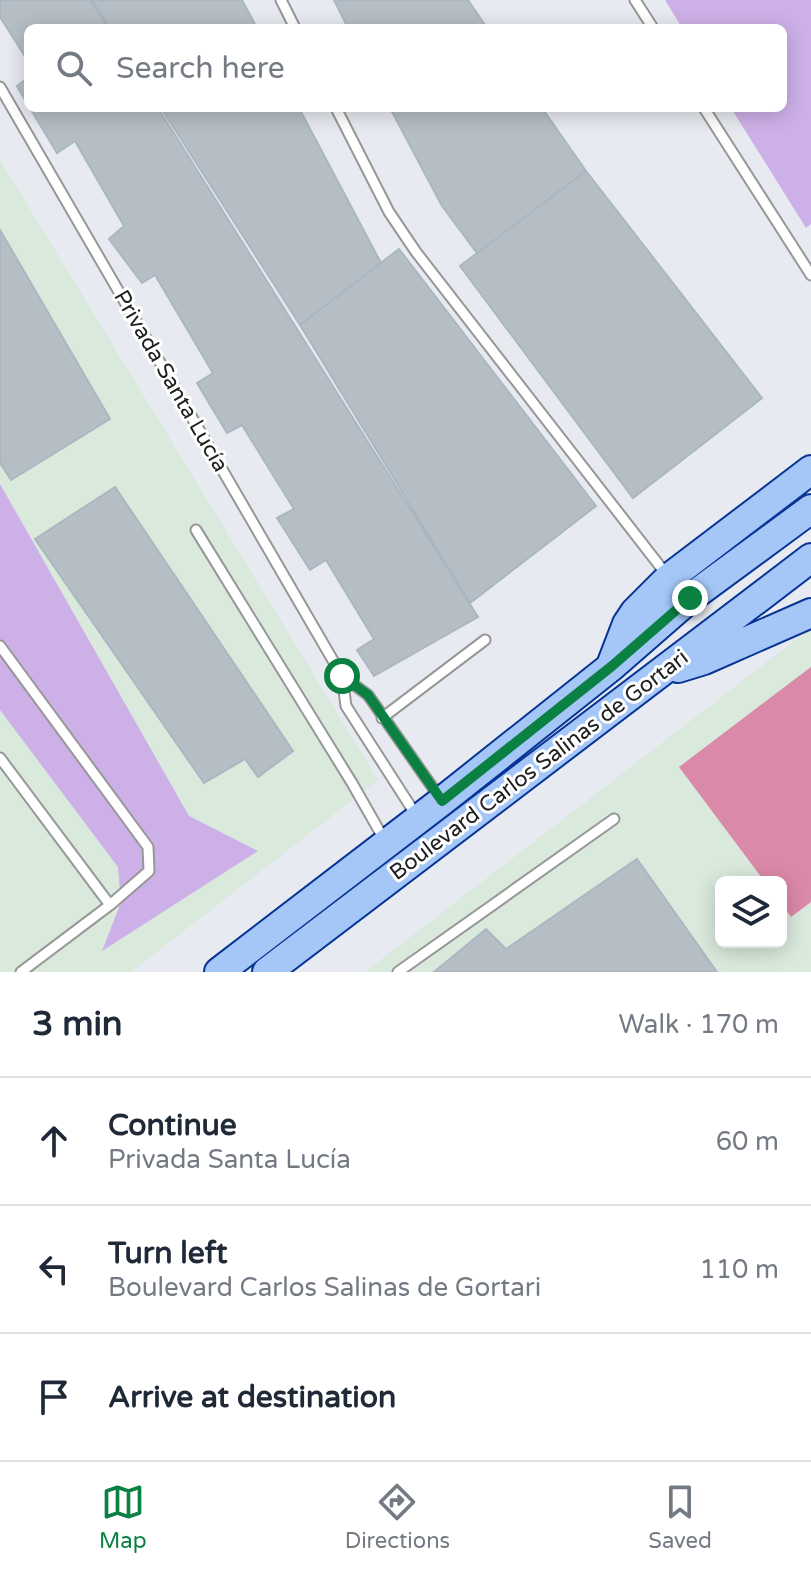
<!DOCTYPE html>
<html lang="en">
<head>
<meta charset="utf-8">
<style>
	:root { --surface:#fff; --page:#f2f2f3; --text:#1f2937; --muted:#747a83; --line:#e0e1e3; --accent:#0b8043 }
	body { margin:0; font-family:"Varela Round",sans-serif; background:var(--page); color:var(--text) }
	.controls { position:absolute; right:24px; bottom:24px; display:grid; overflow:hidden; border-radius:12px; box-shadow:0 4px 20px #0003 }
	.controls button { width:72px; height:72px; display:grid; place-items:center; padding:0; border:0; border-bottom:2px solid var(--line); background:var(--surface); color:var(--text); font:40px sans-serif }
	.stop { position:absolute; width:24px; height:24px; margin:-18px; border:6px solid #0b8043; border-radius:50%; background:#fff }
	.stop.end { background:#0b8043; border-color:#fff; box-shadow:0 2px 8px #0008 }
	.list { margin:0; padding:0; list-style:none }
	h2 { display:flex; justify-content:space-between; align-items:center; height:104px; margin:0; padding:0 32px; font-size:34px }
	h2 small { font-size:26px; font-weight:400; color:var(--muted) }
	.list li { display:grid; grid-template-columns:52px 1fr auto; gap:24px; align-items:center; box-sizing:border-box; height:128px; padding:0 32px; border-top:2px solid var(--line) }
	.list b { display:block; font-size:30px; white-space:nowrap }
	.list p { margin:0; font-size:26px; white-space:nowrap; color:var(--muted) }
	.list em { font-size:26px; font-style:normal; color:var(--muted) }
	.icon { flex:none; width:44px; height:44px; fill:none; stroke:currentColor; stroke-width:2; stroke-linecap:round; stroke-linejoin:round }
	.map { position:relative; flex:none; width:811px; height:972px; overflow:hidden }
	.search { position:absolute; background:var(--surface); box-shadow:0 4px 20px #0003; left:24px; right:24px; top:24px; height:88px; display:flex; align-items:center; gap:20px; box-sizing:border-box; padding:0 28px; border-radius:12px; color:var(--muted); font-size:30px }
	.sheet { height:488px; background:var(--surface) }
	nav { display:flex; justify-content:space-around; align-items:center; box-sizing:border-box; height:112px; border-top:2px solid var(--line); background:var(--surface); font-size:22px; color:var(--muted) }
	nav a { display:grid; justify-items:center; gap:4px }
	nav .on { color:var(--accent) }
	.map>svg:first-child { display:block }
	.industrial { fill:#d9e9dc; fill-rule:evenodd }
	.grass { fill:#cdb0e8 }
	.pitch { fill:#db89a8 }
	.building { fill:#b6bec5; stroke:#aab7c1; stroke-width:2 }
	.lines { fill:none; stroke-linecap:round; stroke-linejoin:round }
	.service-casing { stroke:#979797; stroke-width:13 }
	.primary-casing { stroke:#073495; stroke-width:32 }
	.service { stroke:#fff; stroke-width:9 }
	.primary { stroke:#a4c7f8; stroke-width:28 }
	.route { stroke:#0b8043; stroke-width:10 }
	.labels { text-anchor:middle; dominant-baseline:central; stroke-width:6; stroke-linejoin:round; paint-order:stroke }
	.street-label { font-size:22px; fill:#202020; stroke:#fff }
</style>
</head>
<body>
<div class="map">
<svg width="811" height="972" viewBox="0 0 811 972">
	<rect width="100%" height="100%" fill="#e7eaf0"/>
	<path class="industrial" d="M0 160 378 780 131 972H0Z
		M811 628V972H365ZM721 882H781V942H721Z"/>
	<path class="grass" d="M665 0H811V224L806 228 731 108H783V28H682Z
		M0 484 189 816 258 851 102 951 121 902 118 867 0 710Z"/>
	<path class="pitch" d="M811 667V902L791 917 781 903V882H765L679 767Z"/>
	<path class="building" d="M0 0H90L108 28H28V61L0 17Z
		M92 0H242L257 28H110Z
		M334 0H468L487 28H348Z
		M28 78V105L17 86Z
		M30 108H158L478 617 374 676 357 650 374 639 326 560 310 570 277 518 294 509 242 425 227 433 197 383 213 373 155 275 142 283 109 239 124 226 75 141 57 153Z
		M161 108H299L381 263 300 325Z
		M390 108H542L586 171 477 253 442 206Z
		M586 171 762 398 633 498 460 266Z
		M0 230 110 419 11 480 0 463Z
		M399 249 596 506 470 603 300 325Z
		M115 487 293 751 258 777 245 759 204 783 35 539Z
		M637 859 717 972H434L486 929 506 949Z"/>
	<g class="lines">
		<g class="service-casing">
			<path id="service" d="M281 0 295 28
				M635 0 653 28
				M0 87 342 676 368 695 440 798
				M336 108 389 212 416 252 666 574
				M704 108 811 275
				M196 530 352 783 385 841
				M0 646 148 847 149 871 110 905
				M342 676 346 706 416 815
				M382 718 485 640
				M0 758 110 905 21 972
				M398 972 614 819"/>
		</g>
		<g class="primary-casing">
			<path id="primary" d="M612 663 627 624 635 612 669 578 811 470
				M678 668 704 660 811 613
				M219 972 442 801 612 666 690 598 811 509
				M267 972 811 558"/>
		</g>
		<use href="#service" class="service"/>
		<use href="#primary" class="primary"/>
	</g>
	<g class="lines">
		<path class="route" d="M342 676 368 695 442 801 612 666 690 598"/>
	</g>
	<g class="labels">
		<g class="street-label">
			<text transform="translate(171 381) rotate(60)">Privada Santa Lucía</text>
			<text transform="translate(539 765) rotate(-37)">Boulevard Carlos Salinas de Gortari</text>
		</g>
	</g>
</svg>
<div class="controls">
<button><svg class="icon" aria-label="layers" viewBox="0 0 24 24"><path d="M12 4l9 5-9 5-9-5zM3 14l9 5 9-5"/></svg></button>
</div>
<div class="stop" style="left:342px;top:676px"></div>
<div class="stop end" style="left:690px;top:598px"></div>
<div class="search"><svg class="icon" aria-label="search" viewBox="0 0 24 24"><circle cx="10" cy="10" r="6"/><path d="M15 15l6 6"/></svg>Search here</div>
</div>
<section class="sheet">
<h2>3 min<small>Walk · 170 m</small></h2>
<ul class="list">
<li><svg class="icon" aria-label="ahead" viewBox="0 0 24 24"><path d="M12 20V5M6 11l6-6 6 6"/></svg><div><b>Continue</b><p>Privada Santa Lucía</p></div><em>60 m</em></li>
<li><svg class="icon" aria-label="left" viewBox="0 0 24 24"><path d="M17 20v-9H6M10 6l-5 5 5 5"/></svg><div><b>Turn left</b><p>Boulevard Carlos Salinas de Gortari</p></div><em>110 m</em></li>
<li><svg class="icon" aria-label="arrive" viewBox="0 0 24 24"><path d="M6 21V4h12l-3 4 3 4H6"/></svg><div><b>Arrive at destination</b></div></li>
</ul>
</section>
<nav>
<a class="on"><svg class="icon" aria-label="map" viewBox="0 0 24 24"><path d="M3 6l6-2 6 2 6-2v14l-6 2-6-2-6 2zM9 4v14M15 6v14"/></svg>Map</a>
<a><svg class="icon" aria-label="directions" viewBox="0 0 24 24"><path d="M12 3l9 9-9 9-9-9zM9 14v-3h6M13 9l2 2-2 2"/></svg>Directions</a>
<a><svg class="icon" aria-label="saved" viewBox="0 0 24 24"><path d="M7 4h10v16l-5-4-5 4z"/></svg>Saved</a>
</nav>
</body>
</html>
